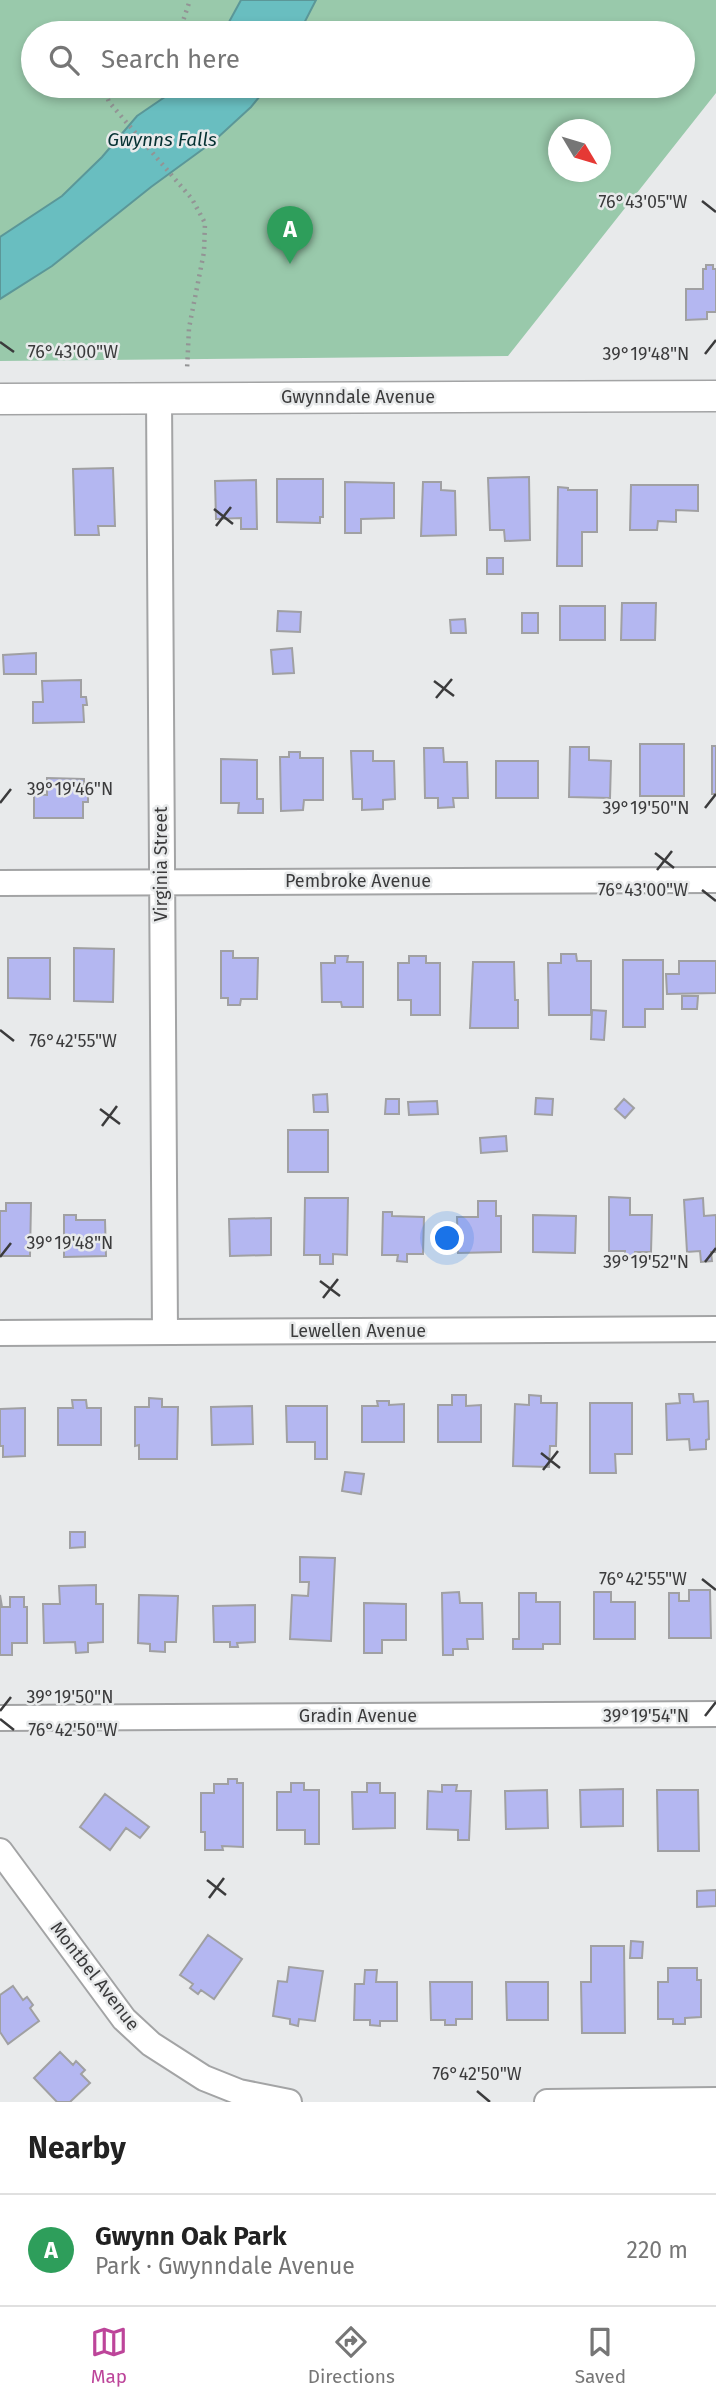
<!DOCTYPE html>
<html lang="en">
<head>
<meta charset="utf-8">
<style>
	:root { --surface:#fff; --page:#f6f6f6; --text:#222; --muted:#767676; --line:#e0e0e0; --accent:#bd459a }
	body { margin:0; font-family:"Fira Sans",sans-serif; background:var(--page); color:var(--text) }
	.compass { position:absolute; left:548px; top:119px; width:63px; height:63px; border-radius:50%; background:var(--surface); box-shadow:0 4px 10px #0003; rotate:128deg }
	.you { position:absolute; left:448px; top:1239px; width:24px; height:24px; margin:-18px; border:5px solid #fff; border-radius:50%; background:#1a73e8; box-shadow:0 0 0 10px #1a73e833 }
	.badge { display:grid; place-items:center; width:46px; height:46px; border-radius:50%; background:var(--accent); color:#fff; font-size:23px; font-weight:700 }
	.pin { position:absolute; translate:-50% -58px; filter:drop-shadow(0 2px 4px #0008) }
	.pin::after { content:''; position:absolute; top:37px; width:24px; height:21px; background:inherit; clip-path:polygon(0 0,100% 0,50% 100%) }
	.list { margin:0; padding:0; list-style:none }
	h2 { display:flex; justify-content:space-between; align-items:center; height:91px; margin:0; padding:0 28px; font-size:30px }
	h2 small { font-size:23px; font-weight:400; color:var(--muted) }
	.list li { display:grid; grid-template-columns:46px 1fr auto; gap:21px; align-items:center; box-sizing:border-box; height:112px; padding:0 28px; border-top:2px solid var(--line) }
	.list b { display:block; font-size:26px; white-space:nowrap }
	.list p { margin:0; font-size:23px; white-space:nowrap; color:var(--muted) }
	.list em { font-size:23px; font-style:normal; color:var(--muted) }
	.icon { flex:none; width:38px; height:38px; fill:none; stroke:currentColor; stroke-width:2; stroke-linecap:round; stroke-linejoin:round }
	.map { position:relative; flex:none; width:716px; height:2102px; overflow:hidden }
	.search { position:absolute; background:var(--surface); box-shadow:0 4px 10px #0003; left:21px; right:21px; top:21px; height:77px; display:flex; align-items:center; gap:18px; box-sizing:border-box; padding:0 24px; border-radius:38px; color:var(--muted); font-size:26px }
	.sheet { height:203px; background:var(--surface) }
	nav { display:flex; justify-content:space-around; align-items:center; box-sizing:border-box; height:98px; border-top:2px solid var(--line); background:var(--surface); font-size:19px; color:var(--muted) }
	nav a { display:grid; justify-items:center; gap:4px }
	nav .on { color:var(--accent) }
	.map>svg:first-child { display:block }
	.green { fill:#99c9ab; fill-rule:evenodd }
	.water { fill:#69bec0; stroke:#5b9798; stroke-width:2 }
	.building { fill:#b4b7f1; stroke:#a0a0a2; stroke-width:2 }
	.lines { fill:none; stroke-linecap:round; stroke-linejoin:round }
	.minor-casing { stroke:#a3a4a5; stroke-width:28 }
	.tertiary-casing { stroke:#a3a4a5; stroke-width:33 }
	.path { stroke:#939495; stroke-width:4.5; stroke-dasharray:2 5; stroke-linecap:butt }
	.minor { stroke:#fff; stroke-width:24 }
	.tertiary { stroke:#fff; stroke-width:30 }
	.ticks { fill:none; stroke:#3b3b3c; stroke-width:2.5 }
	.labels { text-anchor:middle; dominant-baseline:central; stroke-width:5; stroke-linejoin:round; paint-order:stroke }
	.street-label { font-size:18px; fill:#3b3b3c; stroke:#e8eaeb }
	.water-label { font-size:19px; font-style:italic; fill:#063233; stroke:#e8eaeb }
	.ticks-label { font-size:18px; text-anchor:middle; fill:#3b3b3c; stroke:#e8eaeb; stroke-width:5; stroke-linejoin:round; paint-order:stroke }
</style>
</head>
<body>
<div class="map">
<svg width="716" height="2102" viewBox="0 0 716 2102">
	<rect width="100%" height="100%" fill="#e8eaeb"/>
	<path class="green" d="M0 0H716V93L508 356 0 361ZM33 33H683V86H33ZM558 130H600V172H558Z"/>
	<path class="water" d="M241 0H316L299 33H223Z
		M181 86H268L251 107 214 141 151 187 52 266 0 299V237L62 196 102 157 137 116Z"/>
	<path class="building" d="M706 265H713V269H716V312H707V319L686 320V289H703V269H706Z
		M113 468 115 526H98L99 535H75L73 469Z
		M529 477 530 540 505 541 504 530H490L488 478Z
		M277 479H323V517H320V523L277 522Z
		M256 480 257 529H241V518L216 519 215 481Z
		M345 482 394 483V518L361 519V533H345Z
		M423 482H441V490L455 491 456 535 421 536Z
		M631 485H698V511L676 510V522L658 521 657 530H630Z
		M558 487 568 488V490H597V532H582V566H557Z
		M487 558H503V574H487Z
		M622 603H656L655 640H621Z
		M560 606H605V640H560Z
		M278 611 301 612 300 632 277 631Z
		M522 613H538V633H522Z
		M465 619 466 633H451L450 620Z
		M292 648 294 673 273 674 271 650Z
		M36 653V674H4L3 655Z
		M81 680V697H86L87 705H83L84 722 33 723V702H43L42 681Z
		M640 744H684V796H640Z
		M712 746H716V794H712Z
		M570 747H589V760L611 761 610 798 569 797Z
		M424 748H443L444 762H467L468 798H453L454 807 438 808V798H425Z
		M351 751H373V761H394L395 799 383 800V809L362 810V799H353Z
		M289 752H300V758H323V800H304L303 810 281 811 280 757H289Z
		M221 759 257 760V799H263V813H238L239 803H221Z
		M496 761H538V798H496Z
		M47 778 84 779V794H88V802H83V818H34V794L47 795Z
		M74 948 114 949 113 1002 74 1001Z
		M221 951H233V958H258L257 999H241L240 1005H228V998H221Z
		M561 954H576L577 961H591V1015H549L548 963H561Z
		M335 956H348L347 962H363V1007H342L341 1002H322L321 963H335Z
		M409 956H426V963H440V1015H411V1000H398V963H409Z
		M8 958H50V999L8 998Z
		M623 960H663V1009H645V1027H623Z
		M679 961H716V993L667 994 666 974H679Z
		M473 962H514L515 1000H518V1028H470Z
		M682 996H698L697 1009H682Z
		M592 1010 606 1011 604 1040 591 1039Z
		M327 1094 328 1112H314L313 1095Z
		M536 1098 553 1099 552 1115 535 1114Z
		M386 1099H399V1114H385Z
		M624 1099 634 1108 625 1118 615 1109Z
		M437 1101 438 1114 409 1115 408 1102Z
		M288 1130H328V1172H288Z
		M506 1136 507 1151 481 1153 480 1138Z
		M609 1197 630 1198V1215H652L651 1252H635L634 1259 625 1258V1251H609Z
		M305 1198H348L347 1255 333 1254V1264H320V1255H304Z
		M703 1198 704 1216 716 1215V1252H711L712 1261 701 1262 700 1251 687 1252 684 1200Z
		M478 1201H496V1216H501V1252L458 1253 457 1217H478Z
		M6 1203H31L30 1256H0V1211H6Z
		M383 1212H392V1216L424 1217 423 1254H407V1262L397 1261 398 1255H382Z
		M64 1215H76V1220H105L106 1256 64 1257Z
		M533 1215 576 1216 575 1253 533 1252Z
		M271 1218V1255L230 1256 229 1219Z
		M679 1394H693L694 1402 708 1401 709 1439 706 1440V1449L690 1450 689 1439 667 1440 666 1404 680 1403Z
		M452 1395H466V1406L481 1405V1442H438V1405H452Z
		M529 1395 541 1396V1403H557L556 1446H550L549 1467 513 1466 515 1404 529 1405Z
		M149 1398 162 1399V1407H178L177 1459H139V1445L135 1446V1407H149Z
		M72 1400H86L87 1408H101V1445H58V1408H73Z
		M377 1401H389V1405L404 1404V1442H362V1406H378Z
		M590 1403H632V1454H615L616 1473H590Z
		M252 1406 253 1444 212 1445 211 1407Z
		M286 1406H327V1459H315V1442H287Z
		M25 1408V1456L3 1457V1446H0V1409Z
		M345 1472 364 1474 361 1494 342 1491Z
		M70 1532H85V1547L70 1548Z
		M300 1557 335 1558 331 1641 290 1639 292 1595 308 1596 309 1582H300Z
		M96 1585V1604H103V1642L88 1643V1652L76 1653 75 1642 44 1643 43 1604H60L59 1586Z
		M689 1590H710L711 1638H669V1593H679V1601H689Z
		M459 1592 460 1603H482L483 1639H467L468 1649H453V1655H443L442 1593Z
		M594 1592H611V1602H635V1639H594Z
		M519 1593H536V1602H560V1644H543V1649H513V1639H519Z
		M0 1595 2 1607H10V1597H24V1607H27V1643H12V1655H0Z
		M139 1595 178 1596 176 1642H165V1652L150 1651V1644L138 1643Z
		M364 1603 406 1604V1640H382V1653H364Z
		M255 1605V1642L237 1643 238 1647H230V1642H214L213 1606Z
		M228 1779H237V1783H243V1847L222 1846 223 1850H205V1832H201V1793H214V1784H228Z
		M291 1783H304V1790H319V1844H305V1830H277V1792H291Z
		M367 1783H380V1793H395V1828L353 1829 352 1792H367Z
		M442 1785H457L456 1791H471L469 1840H458V1830L427 1829 428 1791 442 1792Z
		M623 1789V1826L581 1827 580 1790Z
		M547 1790 548 1828 506 1829 505 1791Z
		M657 1790H698L699 1851H658Z
		M105 1794 149 1827 140 1838 126 1828 110 1850 80 1827Z
		M716 1890V1906L697 1907V1891Z
		M208 1935 242 1959 214 1999 201 1990 198 1994 190 1988 193 1984 180 1975Z
		M631 1941 643 1942 642 1958H630Z
		M591 1946H624L625 2033H582L581 1982H591Z
		M289 1967 323 1971 315 2021 299 2019 298 2026 290 2024V2019L273 2016 278 1981 287 1982Z
		M668 1968H697V1980H701V2017L685 2018V2024H673V2019H658V1982H668Z
		M365 1970H377L376 1982H397V2021H380V2026L370 2025V2020H354L355 1984H364Z
		M430 1982H472V2019H456V2025H445V2020H431Z
		M506 1982H548V2020H507Z
		M13 1986 23 2000 27 1997 33 2005 30 2008 39 2021 8 2044 0 2032V1995Z
		M60 2052 73 2065 76 2061 85 2070 81 2074 90 2083 70 2102H57L34 2078Z"/>
	<g class="lines">
		<g class="minor-casing">
			<path id="minor" d="M159 397 165 1332
				M0 883 716 880
				M0 1333 716 1329
				M0 1718 716 1714
				M0 1851 124 2019 151 2044 204 2078 239 2092 289 2102
				M547 2102 716 2100"/>
		</g>
		<g class="tertiary-casing">
			<path id="tertiary" d="M0 399 716 396"/>
		</g>
		<path class="path" d="M169 33 182 24 190 0
			M103 86 109 102 192 199 205 223 204 252 189 328 187 370"/>
		<use href="#minor" class="minor"/>
		<use href="#tertiary" class="tertiary"/>
	</g>
	<path class="ticks" d="M702 201 716 212M0 342 14 352M705 354 716 340M214 509 233 524M216 526 231 507M434 681 454 696M436 698 452 679M0 803 11 789M705 808 716 794M655 853 674 868M657 870 672 851M702 890 716 901M0 1030 14 1041M100 1109 120 1124M102 1126 117 1106M0 1257 11 1243M705 1262 716 1248M320 1281 340 1296M323 1298 338 1279M541 1453 560 1468M543 1470 558 1451M702 1579 716 1590M0 1711 11 1697M705 1716 716 1702M0 1719 14 1730M207 1880 226 1895M209 1898 224 1878M477 2091 490 2102"/>
	<g class="labels">
		<g class="street-label">
			<text x="358" y="397">Gwynndale Avenue</text>
			<text transform="translate(161 864) rotate(-90)">Virginia Street</text>
			<text x="358" y="881">Pembroke Avenue</text>
			<text x="358" y="1331">Lewellen Avenue</text>
			<text x="358" y="1716">Gradin Avenue</text>
			<text transform="translate(95 1976) rotate(52)">Montbel Avenue</text>
		</g>
		<g class="water-label">
			<text x="162" y="139">Gwynns Falls</text>
		</g>
	</g>
	<g class="ticks-label">
		<text x="643" y="208">76°43'05"W</text>
		<text x="73" y="358">76°43'00"W</text>
		<text x="646" y="360">39°19'48"N</text>
		<text x="70" y="795">39°19'46"N</text>
		<text x="646" y="814">39°19'50"N</text>
		<text x="643" y="896">76°43'00"W</text>
		<text x="73" y="1047">76°42'55"W</text>
		<text x="70" y="1249">39°19'48"N</text>
		<text x="646" y="1268">39°19'52"N</text>
		<text x="643" y="1585">76°42'55"W</text>
		<text x="70" y="1703">39°19'50"N</text>
		<text x="646" y="1722">39°19'54"N</text>
		<text x="73" y="1736">76°42'50"W</text>
		<text x="477" y="2080">76°42'50"W</text>
	</g>
</svg>
<svg class="compass" viewBox="-18 -18 36 36"><path d="M0-13l5 13h-10z" fill="#e53935"/><path d="M0 13l5-13h-10z" fill="#767676"/></svg>
<div class="you"></div>
<div class="pin badge" style="left:290px;top:264px;background:#2e9e5b">A</div>
<div class="search"><svg class="icon" aria-label="search" viewBox="0 0 24 24"><circle cx="10" cy="10" r="6"/><path d="M15 15l6 6"/></svg>Search here</div>
</div>
<section class="sheet">
<h2>Nearby<small></small></h2>
<ul class="list">
<li><span class="badge" style="background:#2e9e5b">A</span><div><b>Gwynn Oak Park</b><p>Park · Gwynndale Avenue</p></div><em>220 m</em></li>
</ul>
</section>
<nav>
<a class="on"><svg class="icon" aria-label="map" viewBox="0 0 24 24"><path d="M3 6l6-2 6 2 6-2v14l-6 2-6-2-6 2zM9 4v14M15 6v14"/></svg>Map</a>
<a><svg class="icon" aria-label="directions" viewBox="0 0 24 24"><path d="M12 3l9 9-9 9-9-9zM9 14v-3h6M13 9l2 2-2 2"/></svg>Directions</a>
<a><svg class="icon" aria-label="saved" viewBox="0 0 24 24"><path d="M7 4h10v16l-5-4-5 4z"/></svg>Saved</a>
</nav>
</body>
</html>
